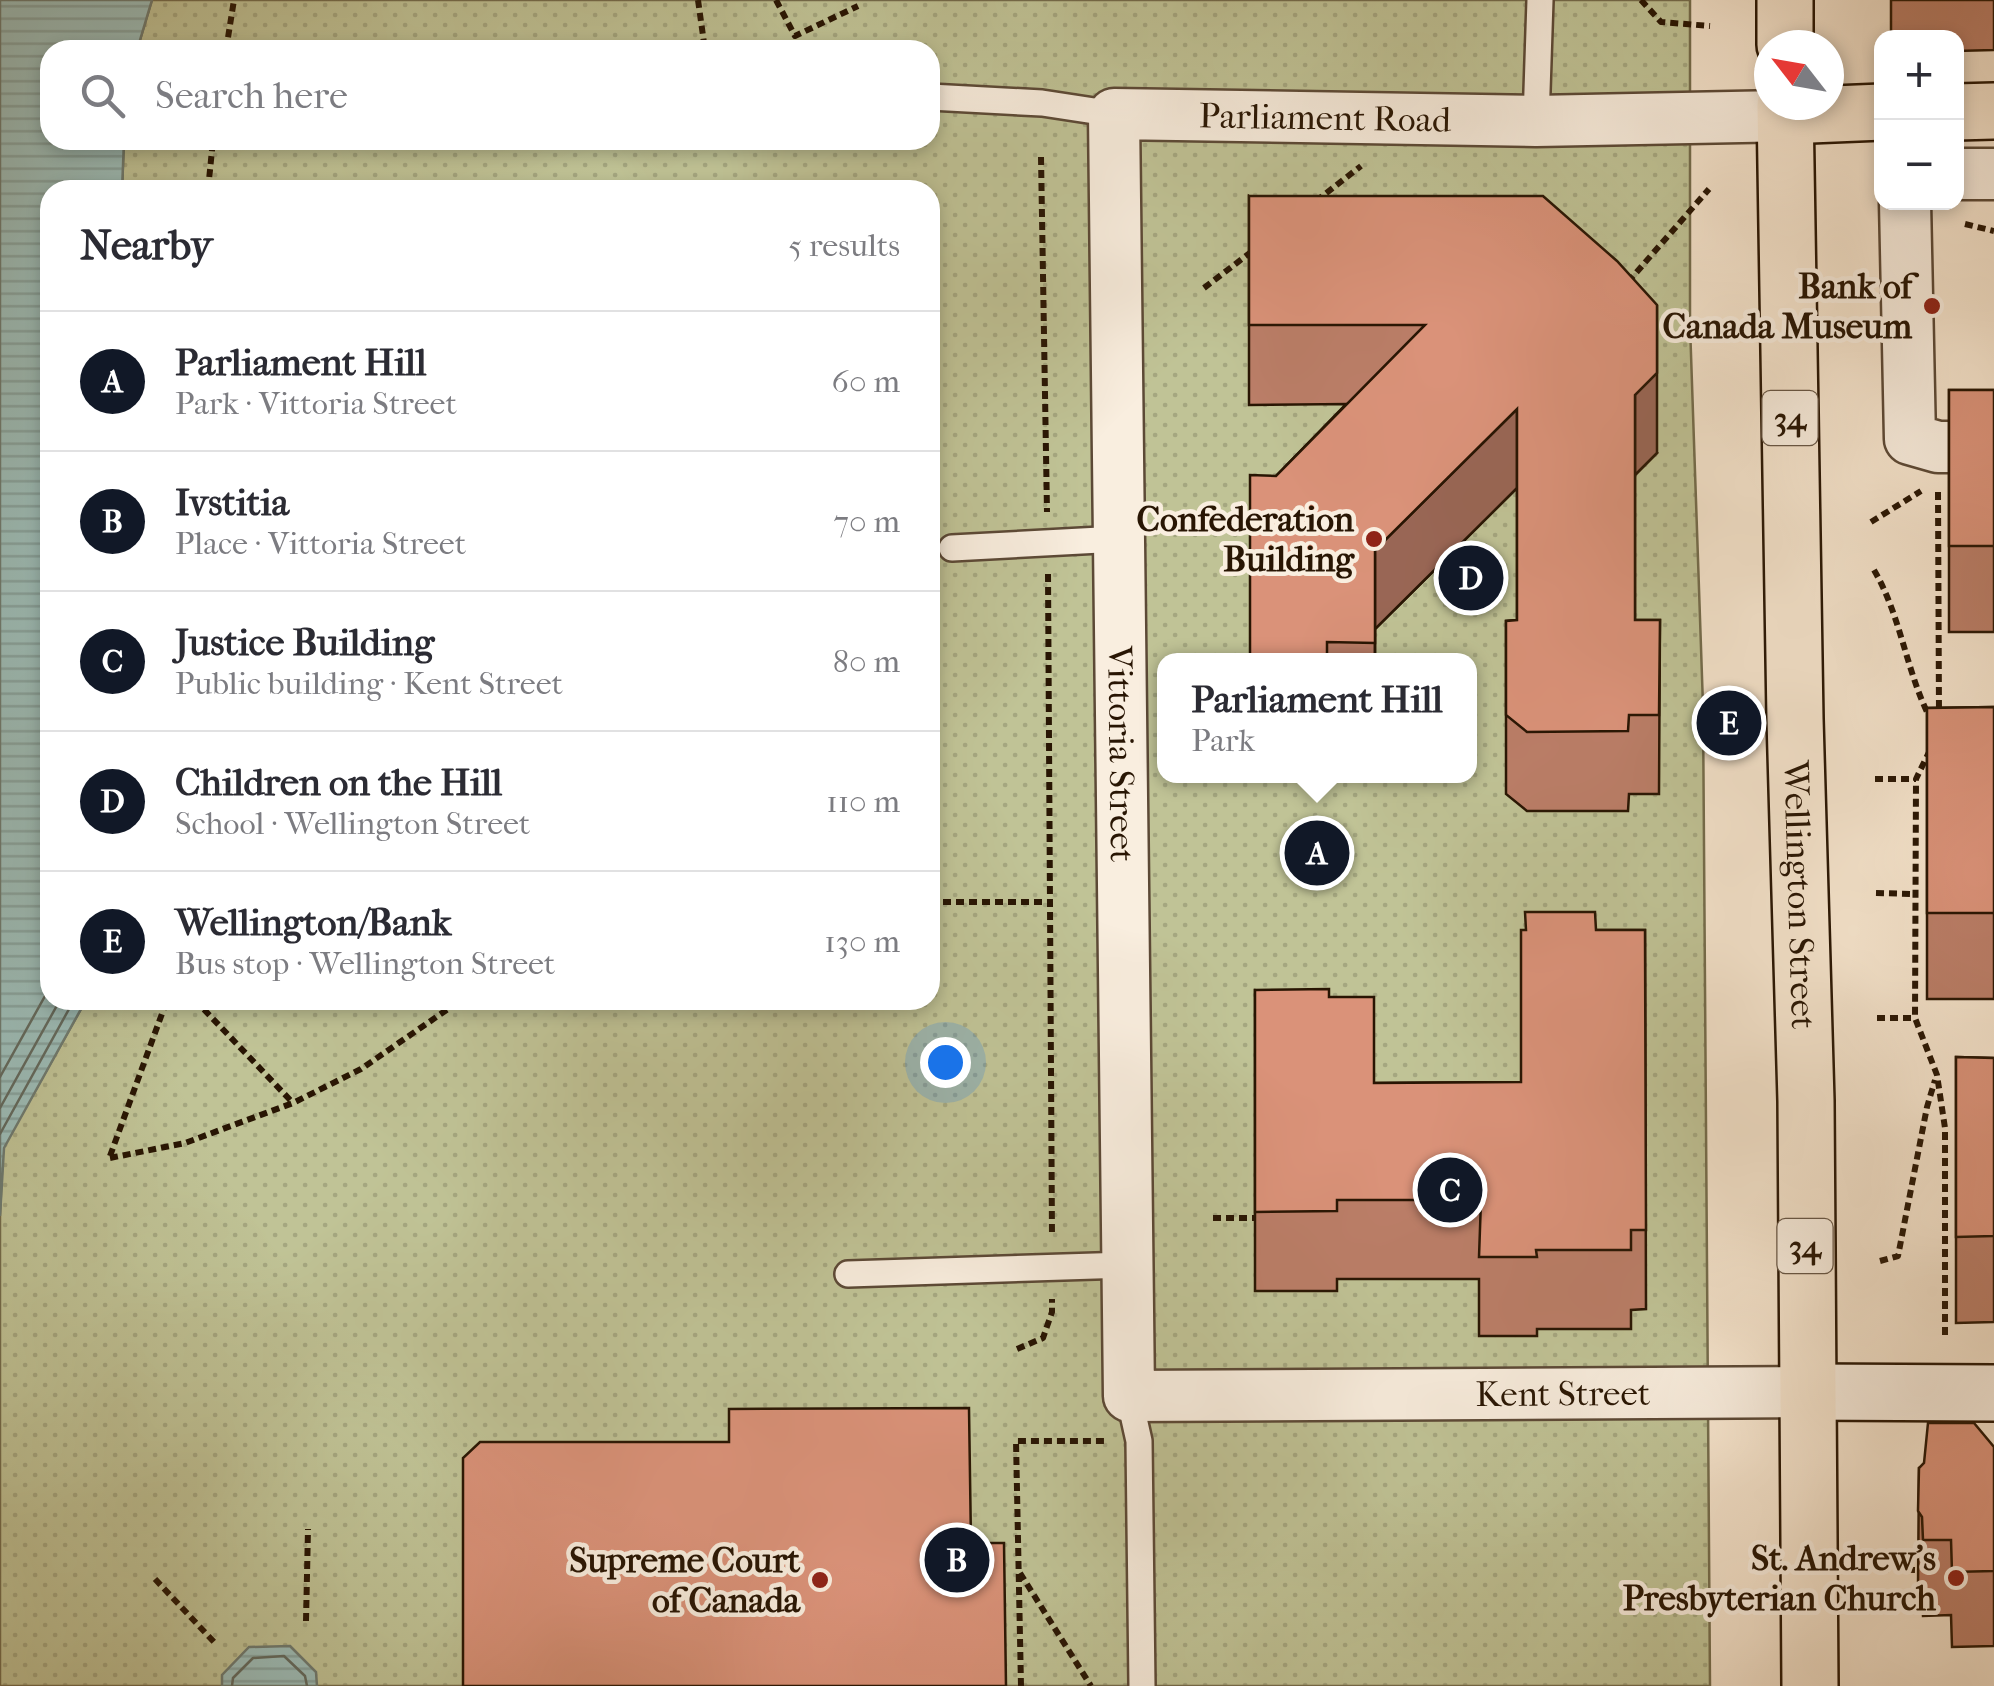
<!DOCTYPE html>
<html lang="en">
<head>
<meta charset="utf-8">
<style>
	:root { --surface:#fff; --page:#f2f2f3; --text:#2b2b33; --muted:#7c7c81; --line:#e1e1e2; --accent:#111827 }
	body { margin:0; font-family:"IM FELL French Canon",serif; background:var(--page); color:var(--text) }
	.controls { position:absolute; right:30px; top:30px; display:grid; overflow:hidden; border-radius:20px; box-shadow:0 5px 15px #0003 }
	.controls button { width:90px; height:90px; display:grid; place-items:center; padding:0; border:0; border-bottom:2px solid var(--line); background:var(--surface); color:var(--text); font:50px sans-serif }
	.compass { position:absolute; left:1754px; top:30px; width:90px; height:90px; border-radius:50%; background:var(--surface); box-shadow:0 5px 15px #0003; rotate:301deg }
	.you { position:absolute; left:945px; top:1062px; width:35px; height:35px; margin:-25px; border:8px solid #fff; border-radius:50%; background:#1a73e8; box-shadow:0 0 0 15px #1a73e833 }
	.badge { display:grid; place-items:center; width:65px; height:65px; border-radius:50%; background:var(--accent); color:#fff; font-size:32px; font-weight:700 }
	.pin { position:absolute; translate:-50% -50%; border:5px solid #fff; box-shadow:0 2px 10px #0006 }
	.popup { position:absolute; left:1157px; top:653px; width:320px; height:130px; box-sizing:border-box; display:grid; place-content:center; border-radius:20px; background:var(--surface); filter:drop-shadow(0 2px 8px #0005); font-size:32px; white-space:nowrap; color:var(--muted) }
	.popup b { font-size:38px; color:var(--text) }
	.popup::after { content:''; position:absolute; left:50%; top:100%; margin-left:-20px; border:20px solid transparent; border-top-color:var(--surface) }
	.list { margin:0; padding:0; list-style:none }
	h2 { display:flex; justify-content:space-between; align-items:center; height:130px; margin:0; padding:0 40px; font-size:42px }
	h2 small { font-size:32px; font-weight:400; color:var(--muted) }
	.list li { display:grid; grid-template-columns:65px 1fr auto; gap:30px; align-items:center; box-sizing:border-box; height:140px; padding:0 40px; border-top:2px solid var(--line) }
	.list b { display:block; font-size:38px; white-space:nowrap }
	.list p { margin:0; font-size:32px; white-space:nowrap; color:var(--muted) }
	.list em { font-size:32px; font-style:normal; color:var(--muted) }
	.icon { flex:none; width:55px; height:55px; fill:none; stroke:currentColor; stroke-width:2; stroke-linecap:round; stroke-linejoin:round }
	.map { position:relative; flex:none; width:1994px; height:1686px; overflow:hidden }
	.search { position:absolute; background:var(--surface); box-shadow:0 5px 15px #0003; left:40px; top:40px; width:900px; height:110px; display:flex; align-items:center; gap:25px; box-sizing:border-box; padding:0 35px; border-radius:30px; color:var(--muted); font-size:38px }
	.panel { position:absolute; background:var(--surface); box-shadow:0 5px 15px #0003; left:40px; top:180px; width:900px; height:830px; border-radius:30px }
	.map>svg:first-child { display:block }
	.park { fill:url(#park-dots); stroke:#746c4c; stroke-width:2.5; fill-rule:evenodd }
	.water { fill:url(#water-rules); stroke:#6e7b71; stroke-width:2.5 }
	.lines { fill:none; stroke-linecap:round; stroke-linejoin:round }
	.shore { stroke:#626a5f; stroke-width:2.5 }
	.lane-casing { stroke:#5c4936; stroke-width:30 }
	.street-casing { stroke:#5c4936; stroke-width:55 }
	.secondary-casing { stroke:#281503; stroke-width:60 }
	.primary-casing { stroke:#281503; stroke-width:60 }
	.path { stroke:#281503; stroke-width:6; stroke-dasharray:8 5; stroke-linecap:butt }
	.lane { stroke:#f9eedf; stroke-width:25 }
	.street { stroke:#f9eedf; stroke-width:50 }
	.secondary { stroke:#f9eedf; stroke-width:55 }
	.primary { stroke:#f6e5ce; stroke-width:55 }
	.wall { fill:#bb7e68; stroke:#281503; stroke-width:2.5 }
	.shaded-wall { fill:#965; stroke:#281503; stroke-width:2.5 }
	.building { fill:#da9279; stroke:#281503; stroke-width:2.5 }
	.poi-dot { fill:#8f2418; stroke:#f9eedf; stroke-width:4 }
	.labels { text-anchor:middle; dominant-baseline:central; stroke-width:9; stroke-linejoin:round; paint-order:stroke }
	.shield { fill:#f9eedf; stroke:#675645; stroke-width:2.5 }
	.shield-label { font-size:32px; font-weight:bold; fill:#281503 }
	.street-label { font-size:35px; fill:#281503; stroke:#f9eedf }
	.poi-label { font-size:35px; font-weight:bold; fill:#281503; stroke:#f9eedf; text-anchor:end }
</style>
</head>
<body>
<div class="map">
<svg width="1994" height="1686" viewBox="0 0 1994 1686">
	<defs>
		<pattern id="park-dots" width="8" height="8" patternUnits="userSpaceOnUse" patternTransform="scale(2.5)"><rect width="8" height="8" fill="#c0c396"/><path d="M2 2h.1M6 6h.1" fill="none" stroke="#a5a780" stroke-width="1.8" stroke-linecap="round"/></pattern>
		<pattern id="water-rules" width="6" height="5" patternUnits="userSpaceOnUse" patternTransform="scale(2.5)"><rect width="6" height="5" fill="#9dbfbb"/><path d="M0 2.5h6" fill="none" stroke="#87a39f"/></pattern>
	</defs>
	<rect width="100%" height="100%" fill="#f6e5ce"/>
	<filter id="stains"><feTurbulence type="fractalNoise" baseFrequency=".002" numOctaves="4"/><feColorMatrix values="0 0 0 0 .2 0 0 0 0 .09 0 0 0 0 .02 0 0 0 .5 -.17"/></filter>
	<radialGradient id="worn" r=".72"><stop offset=".6" stop-color="#630" stop-opacity="0"/><stop offset="1" stop-color="#630" stop-opacity=".3"/></radialGradient>
	<path class="park" d="M152 0H1690V325L1703 706 1710 1686H0V1216L3 1148 86 1000H930V190H122L124 140H930V50H137ZM1164 660H1470V776H1164Z"/>
	<path class="water" d="M0 0H152L137 50H50V140H124L122 190H50V1000H86L4 1148 0 1216Z
		M290 1646 316 1672 317 1686H222V1675L249 1647Z"/>
	<g class="lines">
		<path class="shore" d="M0 1077 50 987
			M0 1108 60 1000
			M0 1134 74 1000
			M232 1686 233 1678 253 1658 284 1656 305 1676 307 1686"/>
		<g class="lane-casing">
			<path id="lane" d="M930 97 1042 103 1114 114
				M1536 121 1540 0
				M952 548 1119 539
				M848 1274 1127 1265
				M1129 1396 1139 1441 1142 1686"/>
		</g>
		<g class="street-casing">
			<g id="street">
				<path id="s1" d="M1786 116 1536 121 1114 114 1129 1396 1806 1392"/>
				<path d="M1956 174H1994"/>
				<path d="M1905 202 1910 439 1938 447H1994"/>
			</g>
		</g>
		<g class="secondary-casing">
			<path id="secondary" d="M1806 1392 1994 1393"/>
		</g>
		<g class="primary-casing">
			<g id="primary">
				<path d="M1785 0V45"/>
				<path id="s2" d="M1785 105 1795 719 1806 1101 1810 1686"/>
				<path d="M1956 112 1994 111"/>
				<path d="M1786 116 1882 112"/>
			</g>
		</g>
		<path class="path" d="M698 0 705 50
			M776 0 795 36 858 6
			M1641 0 1661 22 1710 26
			M226 50 234 0
			M1041 157 1047 512
			M208 190 213 140
			M1316 201 1361 166
			M1965 224 1994 231
			M1628 282 1709 189
			M1204 288 1255 249
			M1938 492 1939 715
			M1871 522 1921 491
			M1874 570C1901 616 1906 671 1930 718
			M1048 574 1052 1237
			M1930 750 1916 779 1915 1018 1937 1075 1945 1128V1337
			M1875 779H1916
			M1876 893 1914 894
			M930 902H1049
			M195 1000 293 1103
			M1877 1018H1915
			M110 1156 167 1000
			M110 1158 185 1143 293 1103 361 1069 461 1000
			M1213 1218H1255
			M1880 1261 1898 1256 1927 1107 1935 1080
			M1017 1349 1043 1338 1052 1312V1299
			M1881 1569 1918 1570
			M1020 1573 1091 1686
			M155 1579 214 1642
			M306 1621 308 1529
			M1021 1686 1016 1441H1105"/>
		<use href="#lane" class="lane"/>
		<use href="#street" class="street"/>
		<use href="#secondary" class="secondary"/>
		<use href="#primary" class="primary"/>
	</g>
	<path class="wall" d="M1891 0H1994V50L1956 51V38H1891Z
		M1249 196 1657 453 1635 475V620H1660L1659 794H1629L1628 811H1527L1506 794V621L1517 620V488L1375 629V660H1250L1276 476 1346 404 1249 405Z
		M1949 390H1994V632H1949Z
		M1994 707V999H1927V708Z
		M1596 930H1645L1646 1309 1631 1310V1329H1537V1336H1479V1279H1337V1291H1255V990L1329 997 1374 1083 1521 1082Z
		M1956 1057 1994 1058V1322L1956 1323Z
		M1994 1447V1646L1952 1647 1951 1615 1923 1616 1922 1592 1918 1586 1919 1468Z"/>
	<path class="shaded-wall" d="M1657 305V453L1635 475V395Z
		M1517 409V488L1375 629V660V550Z"/>
	<path class="building" d="M1249 196H1543L1617 261 1657 305V373L1635 395V620H1660L1659 715H1629L1628 731 1527 732 1506 715V621L1517 620V409L1375 550V643L1327 642V660H1250V475L1276 476 1425 325H1249Z
		M1949 390H1994V546H1949Z
		M1994 707V913H1927V708Z
		M1525 912H1595L1596 930H1645L1646 1230H1631V1250H1536L1537 1257H1479L1481 1200H1337V1211L1255 1212V990L1329 989V997H1374V1083L1521 1082V930H1526Z
		M1956 1057 1994 1058V1236L1956 1237Z
		M969 1408 971 1543H1004L1006 1686H463V1458L480 1442H729V1409Z
		M1928 1423H1974L1994 1447V1571L1952 1572 1951 1540H1923L1922 1517 1918 1511 1919 1468 1924 1463Z"/>
	<g class="poi-dot">
		<circle cx="1932" cy="306" r="10"/>
		<circle cx="1374" cy="539" r="10"/>
		<circle cx="1956" cy="1578" r="10"/>
		<circle cx="820" cy="1580" r="10"/>
	</g>
	<g class="labels">
		<g class="shield">
			<rect x="1762.5" y="391" width="55" height="54" rx="8"/>
			<rect x="1777.5" y="1219" width="55" height="54" rx="8"/>
		</g>
		<g class="shield-label">
			<text x="1790" y="418">34</text>
			<text x="1805" y="1246">34</text>
		</g>
		<g class="street-label">
			<text transform="translate(1325 118) rotate(1)">Parliament Road</text>
			<text stroke="none"><textPath href="#s1" startOffset="1312">Vittoria Street</textPath></text>
			<text stroke="none"><textPath href="#s2" startOffset="790">Wellington Street</textPath></text>
			<text stroke="none"><textPath href="#s1" startOffset="2388">Kent Street</textPath></text>
		</g>
		<g class="poi-label">
			<text x="1912" y="286">Bank of<tspan x="1912" dy="40">Canada Museum</tspan></text>
			<text x="1354" y="519">Confederation<tspan x="1354" dy="40">Building</tspan></text>
			<text x="1936" y="1558">St. Andrew's<tspan x="1936" dy="40">Presbyterian Church</tspan></text>
			<text x="800" y="1560">Supreme Court<tspan x="800" dy="40">of Canada</tspan></text>
		</g>
	</g>
	<rect width="100%" height="100%" filter="url(#stains)"/>
	<rect width="100%" height="100%" fill="url(#worn)"/>
</svg>
<div class="controls">
<button>+</button>
<button>−</button>
</div>
<svg class="compass" viewBox="-18 -18 36 36"><path d="M0-13l5 13h-10z" fill="#e53935"/><path d="M0 13l5-13h-10z" fill="#7c7c81"/></svg>
<div class="you"></div>
<div class="pin badge" style="left:1317px;top:853px">A</div>
<div class="popup"><b>Parliament Hill</b>Park</div>
<div class="pin badge" style="left:957px;top:1560px">B</div>
<div class="pin badge" style="left:1450px;top:1190px">C</div>
<div class="pin badge" style="left:1471px;top:578px">D</div>
<div class="pin badge" style="left:1729px;top:723px">E</div>
<div class="search"><svg class="icon" aria-label="search" viewBox="0 0 24 24"><circle cx="10" cy="10" r="6"/><path d="M15 15l6 6"/></svg>Search here</div>
<section class="panel">
<h2>Nearby<small>5 results</small></h2>
<ul class="list">
<li><span class="badge">A</span><div><b>Parliament Hill</b><p>Park · Vittoria Street</p></div><em>60 m</em></li>
<li><span class="badge">B</span><div><b>Ivstitia</b><p>Place · Vittoria Street</p></div><em>70 m</em></li>
<li><span class="badge">C</span><div><b>Justice Building</b><p>Public building · Kent Street</p></div><em>80 m</em></li>
<li><span class="badge">D</span><div><b>Children on the Hill</b><p>School · Wellington Street</p></div><em>110 m</em></li>
<li><span class="badge">E</span><div><b>Wellington/Bank</b><p>Bus stop · Wellington Street</p></div><em>130 m</em></li>
</ul>
</section>
</div>
</body>
</html>
